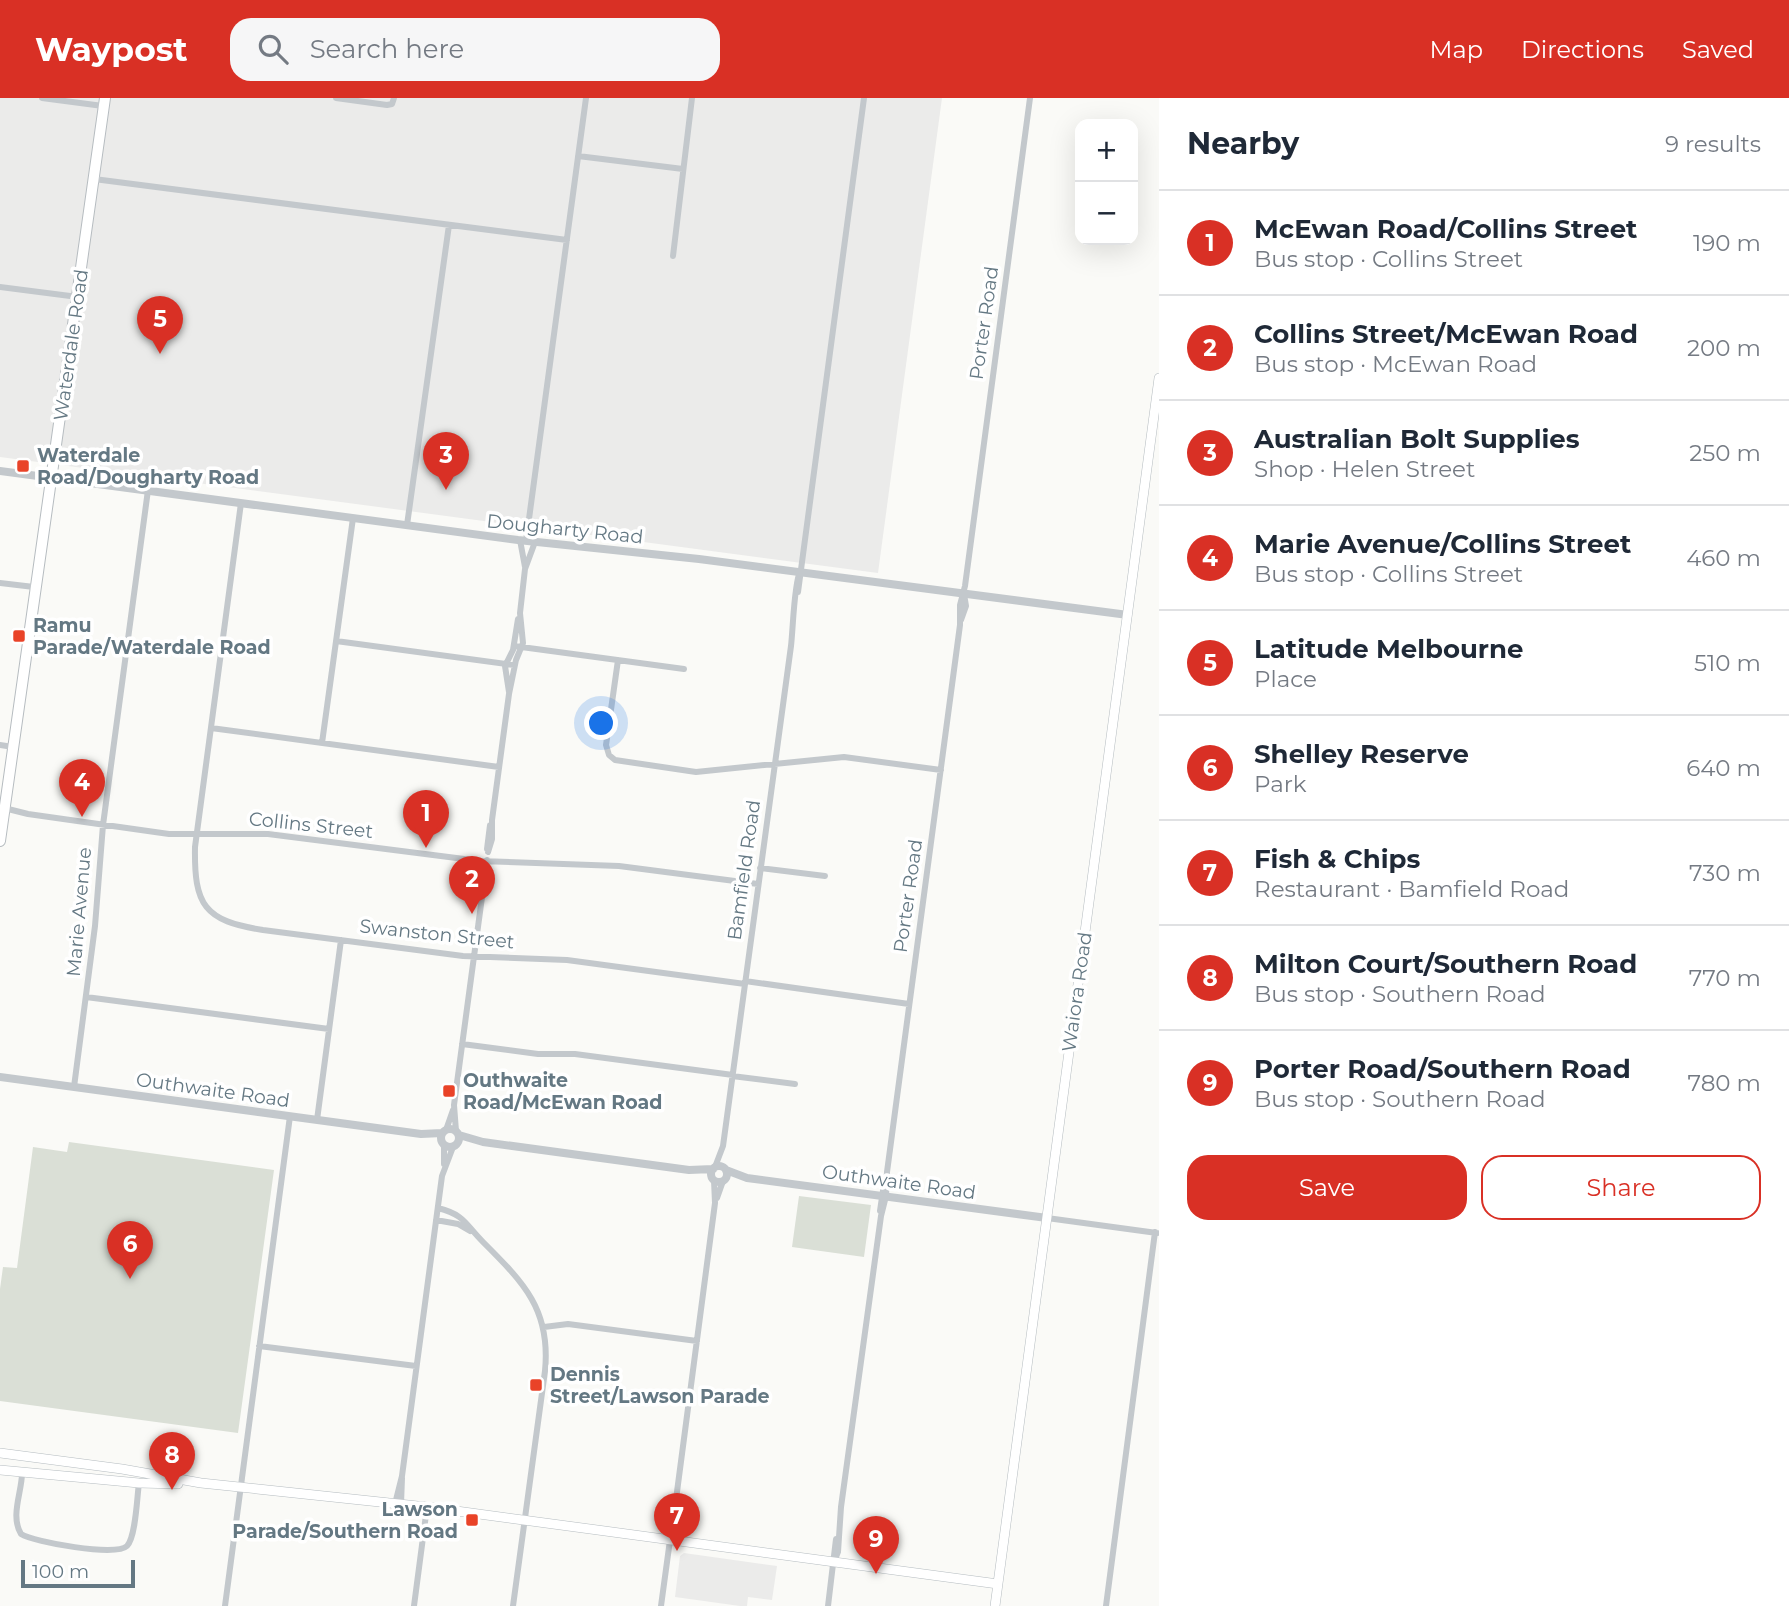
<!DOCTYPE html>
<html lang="en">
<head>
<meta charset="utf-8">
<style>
	:root { --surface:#fff; --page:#f6f6f7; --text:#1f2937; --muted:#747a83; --line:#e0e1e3; --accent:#d93025 }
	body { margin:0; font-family:Montserrat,sans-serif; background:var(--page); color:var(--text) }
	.controls { position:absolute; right:21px; top:21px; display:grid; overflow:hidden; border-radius:14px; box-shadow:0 7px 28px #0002 }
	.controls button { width:63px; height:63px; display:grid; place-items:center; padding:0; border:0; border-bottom:2px solid var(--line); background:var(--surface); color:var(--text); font:35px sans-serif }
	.scale { position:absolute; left:21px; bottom:18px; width:114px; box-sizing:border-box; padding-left:7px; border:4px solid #647883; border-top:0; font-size:19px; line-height:24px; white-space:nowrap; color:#647883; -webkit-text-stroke:5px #fff; paint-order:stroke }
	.you { position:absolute; left:602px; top:626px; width:24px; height:24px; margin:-18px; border:5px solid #fff; border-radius:50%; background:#1a73e8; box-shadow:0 0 0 10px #1a73e833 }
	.badge { display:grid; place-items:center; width:46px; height:46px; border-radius:50%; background:var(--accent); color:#fff; font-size:23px; font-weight:700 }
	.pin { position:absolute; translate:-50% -58px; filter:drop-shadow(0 2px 4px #0008) }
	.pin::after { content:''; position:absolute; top:37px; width:24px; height:21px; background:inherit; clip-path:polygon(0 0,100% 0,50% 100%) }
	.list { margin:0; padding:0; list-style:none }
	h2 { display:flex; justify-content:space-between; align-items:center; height:91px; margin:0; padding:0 28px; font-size:30px }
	h2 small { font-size:23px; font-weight:400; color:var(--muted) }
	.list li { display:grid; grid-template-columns:46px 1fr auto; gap:21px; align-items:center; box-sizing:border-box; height:105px; padding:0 28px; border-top:2px solid var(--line) }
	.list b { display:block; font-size:26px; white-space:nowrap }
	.list p { margin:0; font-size:23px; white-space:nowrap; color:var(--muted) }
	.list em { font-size:23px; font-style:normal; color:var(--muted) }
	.actions { display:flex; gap:14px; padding:21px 28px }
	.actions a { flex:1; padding:16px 0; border:2px solid var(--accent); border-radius:21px; text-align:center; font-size:24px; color:var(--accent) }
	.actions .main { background:var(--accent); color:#fff }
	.icon { flex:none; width:38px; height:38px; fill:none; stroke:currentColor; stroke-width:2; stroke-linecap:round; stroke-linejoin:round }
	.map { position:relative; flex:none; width:1159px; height:1508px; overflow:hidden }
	header { display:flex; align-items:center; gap:42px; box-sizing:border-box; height:98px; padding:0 35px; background:var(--accent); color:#fff }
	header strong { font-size:33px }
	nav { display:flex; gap:38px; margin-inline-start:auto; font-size:24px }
	.search { width:490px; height:63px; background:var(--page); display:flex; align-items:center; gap:18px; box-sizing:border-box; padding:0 24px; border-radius:21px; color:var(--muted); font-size:26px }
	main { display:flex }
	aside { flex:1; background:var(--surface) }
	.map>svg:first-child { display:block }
	.built { fill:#ebebea }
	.green { fill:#dadfd6 }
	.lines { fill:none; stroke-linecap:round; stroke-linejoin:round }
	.secondary-casing { stroke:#b5bcc0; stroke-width:10 }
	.primary-casing { stroke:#b6bcc0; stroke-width:12 }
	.minor { stroke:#c3c8cc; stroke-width:6 }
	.tertiary { stroke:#c3c8cc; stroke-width:8 }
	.secondary { stroke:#fff; stroke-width:9 }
	.primary { stroke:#fff; stroke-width:10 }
	.poi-dot { fill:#e94328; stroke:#fff; stroke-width:2.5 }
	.labels { text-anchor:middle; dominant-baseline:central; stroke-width:7; stroke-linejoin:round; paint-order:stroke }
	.street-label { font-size:19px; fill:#647883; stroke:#fff }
	.poi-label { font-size:19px; font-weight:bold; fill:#647883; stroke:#fff; text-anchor:start }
</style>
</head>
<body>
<header>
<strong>Waypost</strong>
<div class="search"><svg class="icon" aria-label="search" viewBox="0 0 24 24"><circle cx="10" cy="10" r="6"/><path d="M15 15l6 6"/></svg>Search here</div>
<nav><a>Map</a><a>Directions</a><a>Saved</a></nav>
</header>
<main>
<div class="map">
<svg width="1159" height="1508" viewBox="0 0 1159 1508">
	<rect width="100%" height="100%" fill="#fafaf7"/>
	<path class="built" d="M0 0H942L878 475 0 359Z
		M684 1455 777 1468 772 1502 748 1499 747 1508H740L675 1499 680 1458Z"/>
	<path class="green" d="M69 1044 274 1072 238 1335 0 1303V1191L3 1169 17 1170 33 1049 67 1054Z
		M799 1098 871 1107 864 1159 792 1149Z"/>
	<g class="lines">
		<g class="secondary-casing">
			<path id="secondary" d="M0 1355 122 1371 201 1385 427 1409 998 1486
				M0 1372 139 1385 178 1386
				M995 1508 1159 280"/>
		</g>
		<g class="primary-casing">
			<path id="primary" d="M0 743 105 0"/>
		</g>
		<path class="minor" d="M42 0 103 8
			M336 0 387 7 392 6 394 0
			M578 58 683 71
			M94 81 567 142
			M673 158 692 0
			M0 189 78 199
			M241 405 195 749C194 807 204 823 263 832L463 858 567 862 745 886
			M407 427 449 127
			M520 442 525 469
			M526 443 586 0
			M0 485 34 489
			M798 494 864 0
			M961 522 966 508 964 496
			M336 543 514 567
			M514 548 684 571
			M618 562 606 647 609 657 615 662 696 674 844 659 941 672
			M509 594 505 568 513 552 518 521
			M211 630 499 669
			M322 645 353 420
			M0 647 13 649
			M4 710 28 716 169 736H268L480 763 619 768 758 786
			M487 751 490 727
			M488 754 492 741V722L509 596 516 562 523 545 520 515 525 471 535 444
			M760 770 825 778
			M745 883 909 906
			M86 899 329 931
			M462 946 538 956H575L733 977
			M732 978 795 986
			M74 989 95 828 103 727 148 392
			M317 1022 341 842
			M446 1032 453 1012
			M456 1033 454 1007 487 762
			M444 1047V1066
			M715 1069 723 1048 791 548C793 532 794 485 800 474
			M717 1100 723 1083
			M438 1110C465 1117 465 1126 483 1144 524 1185 551 1212 545 1273L513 1508
			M880 1113 885 1079
			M1047 1120 1157 1135
			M436 1122 458 1126 470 1133
			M544 1229 568 1226 697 1243
			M259 1248 416 1268
			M22 1375C22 1394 10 1418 21 1436 34 1444 116 1459 127 1448 136 1439 137 1398 139 1385
			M395 1406 402 1378 442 1078 453 1049
			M401 1406 402 1380
			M670 1441 669 1432 672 1418
			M834 1464 838 1454 841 1409 881 1118 886 1098 887 1074 960 527V507L965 488 1030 0
			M225 1508 290 1018
			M414 1508 427 1409
			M661 1508 670 1442 674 1433 675 1409 715 1105 714 1082
			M828 1508 836 1441
			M1106 1508 1155 1134"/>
		<path class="tertiary" d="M0 373 518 442 699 461 1128 517
			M0 979 421 1036 442 1035
			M441 1040a9 9 0 1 1 18 0a9 9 0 1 1-18 0Z
			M459 1037 483 1044 689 1072 713 1071
			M711 1076a8 8 0 1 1 16 0a8 8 0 1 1-16 0Z
			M726 1072 747 1080 1047 1120"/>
		<use href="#secondary" class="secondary"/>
		<use href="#primary" class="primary"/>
	</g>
	<g class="poi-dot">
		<rect x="16" y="361" width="14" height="14" rx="3.5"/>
		<rect x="12" y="531" width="14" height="14" rx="3.5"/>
		<rect x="442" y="986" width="14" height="14" rx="3.5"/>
		<rect x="529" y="1280" width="14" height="14" rx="3.5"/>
		<rect x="465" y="1415" width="14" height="14" rx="3.5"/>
	</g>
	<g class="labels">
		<g class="street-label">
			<text transform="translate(984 225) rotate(-82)">Porter Road</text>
			<text transform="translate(71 247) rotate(-82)">Waterdale Road</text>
			<text transform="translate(565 431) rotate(6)">Dougharty Road</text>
			<text transform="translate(311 727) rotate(6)">Collins Street</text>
			<text transform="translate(744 772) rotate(-82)">Bamfield Road</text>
			<text transform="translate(908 798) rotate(-82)">Porter Road</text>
			<text transform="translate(79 814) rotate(-85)">Marie Avenue</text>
			<text transform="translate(437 836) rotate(6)">Swanston Street</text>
			<text transform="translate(1077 894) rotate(-82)">Waiora Road</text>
			<text transform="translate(213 992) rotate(8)">Outhwaite Road</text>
			<text transform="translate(899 1084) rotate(8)">Outhwaite Road</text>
		</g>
		<g class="poi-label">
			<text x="37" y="357">Waterdale<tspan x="37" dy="22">Road/Dougharty Road</tspan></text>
			<text x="33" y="527">Ramu<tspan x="33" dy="22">Parade/Waterdale Road</tspan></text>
			<text x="463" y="982">Outhwaite<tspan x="463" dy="22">Road/McEwan Road</tspan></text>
			<text x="550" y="1276">Dennis<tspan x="550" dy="22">Street/Lawson Parade</tspan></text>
			<text x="458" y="1411" text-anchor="end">Lawson<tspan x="458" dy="22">Parade/Southern Road</tspan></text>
		</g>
	</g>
</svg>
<div class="controls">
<button>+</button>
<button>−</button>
</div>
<div class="scale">100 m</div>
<div class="you"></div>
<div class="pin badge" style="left:426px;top:750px">1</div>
<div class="pin badge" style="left:472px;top:816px">2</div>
<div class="pin badge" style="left:446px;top:392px">3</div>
<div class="pin badge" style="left:82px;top:719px">4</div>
<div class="pin badge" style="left:160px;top:256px">5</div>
<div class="pin badge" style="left:130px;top:1181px">6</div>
<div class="pin badge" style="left:677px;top:1453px">7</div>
<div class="pin badge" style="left:172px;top:1392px">8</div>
<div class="pin badge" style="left:876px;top:1476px">9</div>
</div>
<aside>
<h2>Nearby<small>9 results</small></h2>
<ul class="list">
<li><span class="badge">1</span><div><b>McEwan Road/Collins Street</b><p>Bus stop · Collins Street</p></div><em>190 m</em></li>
<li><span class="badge">2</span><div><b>Collins Street/McEwan Road</b><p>Bus stop · McEwan Road</p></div><em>200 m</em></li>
<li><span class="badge">3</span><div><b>Australian Bolt Supplies</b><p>Shop · Helen Street</p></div><em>250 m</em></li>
<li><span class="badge">4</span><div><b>Marie Avenue/Collins Street</b><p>Bus stop · Collins Street</p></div><em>460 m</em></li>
<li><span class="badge">5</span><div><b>Latitude Melbourne</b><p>Place</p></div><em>510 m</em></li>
<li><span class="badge">6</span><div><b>Shelley Reserve</b><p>Park</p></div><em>640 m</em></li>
<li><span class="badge">7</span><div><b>Fish &amp; Chips</b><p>Restaurant · Bamfield Road</p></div><em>730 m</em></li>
<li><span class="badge">8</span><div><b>Milton Court/Southern Road</b><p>Bus stop · Southern Road</p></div><em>770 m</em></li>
<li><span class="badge">9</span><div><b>Porter Road/Southern Road</b><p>Bus stop · Southern Road</p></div><em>780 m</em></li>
</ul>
<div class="actions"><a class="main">Save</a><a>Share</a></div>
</aside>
</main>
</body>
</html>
